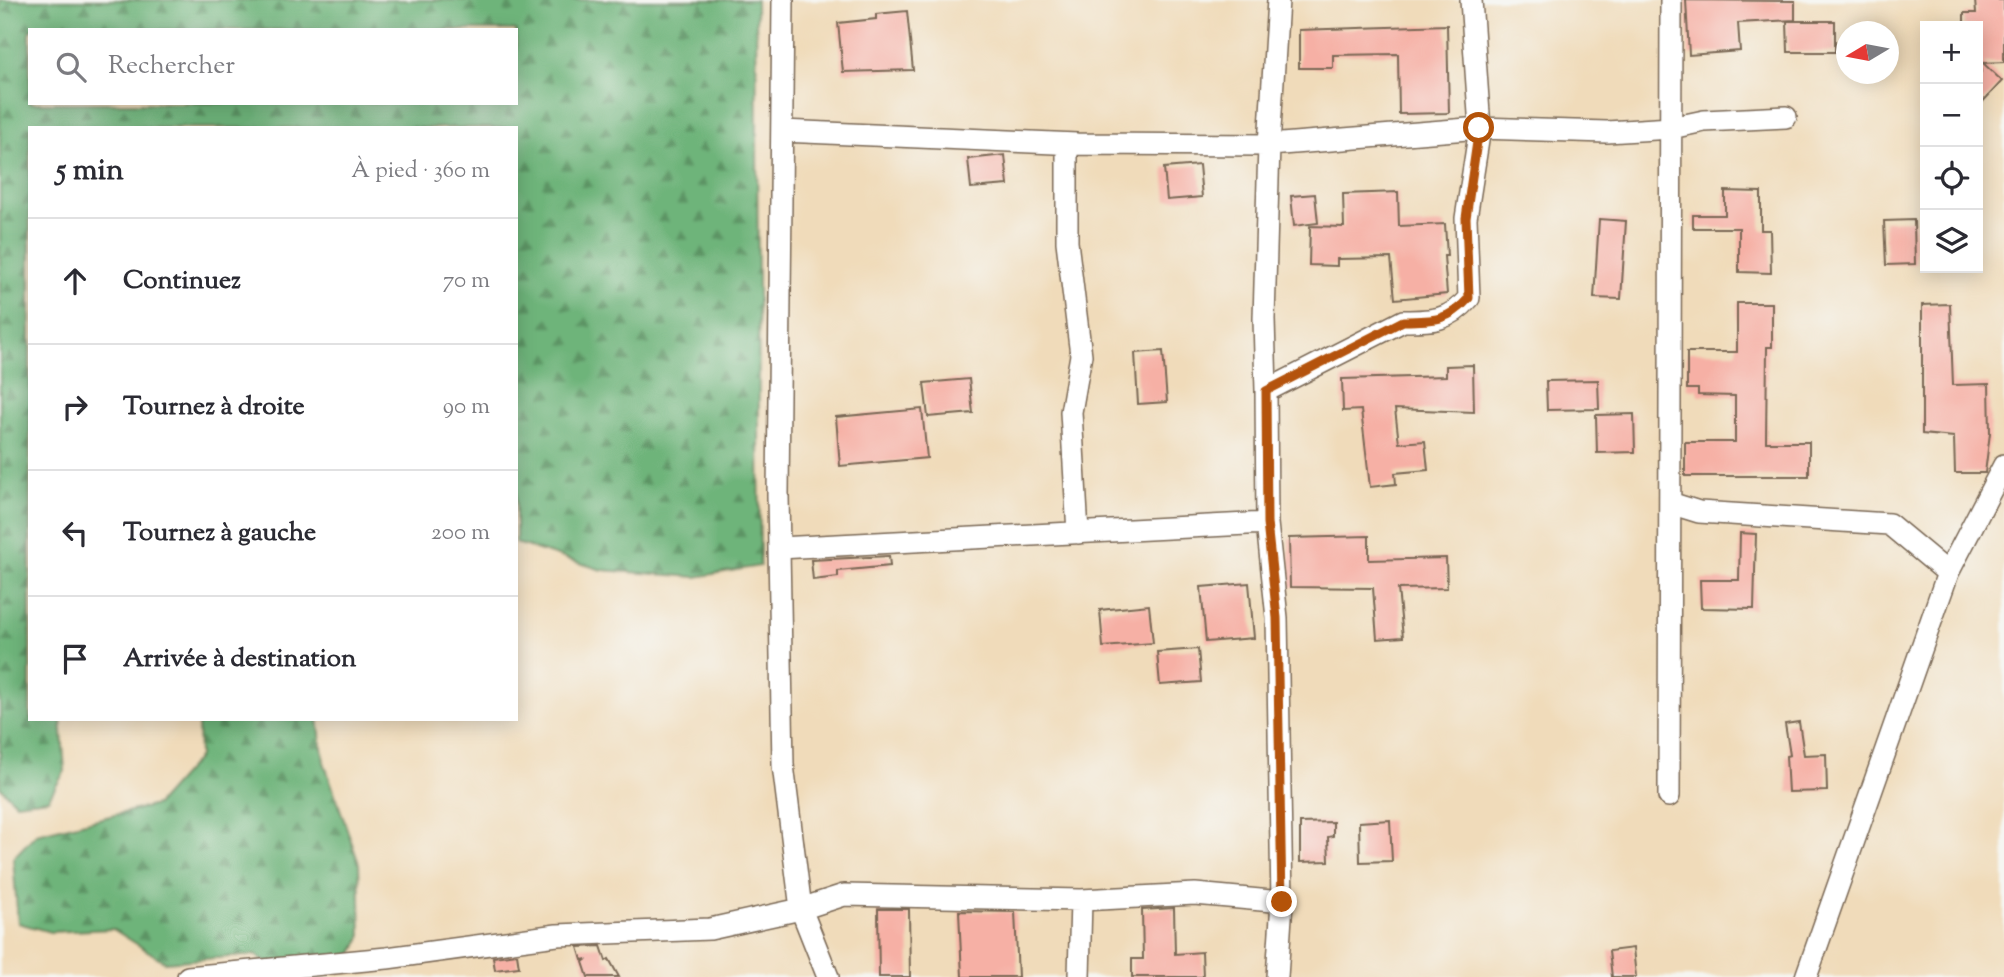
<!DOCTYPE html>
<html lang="fr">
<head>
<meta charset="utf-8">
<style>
	:root { --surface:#fff; --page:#f2f2f3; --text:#2b2b33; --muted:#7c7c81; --line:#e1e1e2 }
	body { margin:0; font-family:"Sorts Mill Goudy",serif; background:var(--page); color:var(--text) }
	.controls { position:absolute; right:21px; top:21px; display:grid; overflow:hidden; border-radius:0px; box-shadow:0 4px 18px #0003 }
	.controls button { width:63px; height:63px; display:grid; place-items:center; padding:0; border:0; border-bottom:2px solid var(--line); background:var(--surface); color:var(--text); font:35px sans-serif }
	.compass { position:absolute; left:1836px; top:21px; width:63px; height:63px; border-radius:50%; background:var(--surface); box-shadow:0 4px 18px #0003; rotate:260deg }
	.stop { position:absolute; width:21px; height:21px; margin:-16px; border:5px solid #b45309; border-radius:50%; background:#fff }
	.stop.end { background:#b45309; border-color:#fff; box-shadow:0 2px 7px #0008 }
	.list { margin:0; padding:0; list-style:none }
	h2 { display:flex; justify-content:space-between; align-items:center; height:91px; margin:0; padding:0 28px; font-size:30px }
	h2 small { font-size:23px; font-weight:400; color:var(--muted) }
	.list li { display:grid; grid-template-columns:46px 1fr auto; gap:21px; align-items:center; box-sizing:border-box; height:126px; padding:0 28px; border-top:2px solid var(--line) }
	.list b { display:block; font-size:26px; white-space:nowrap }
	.list em { font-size:23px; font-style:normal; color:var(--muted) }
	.icon { flex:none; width:38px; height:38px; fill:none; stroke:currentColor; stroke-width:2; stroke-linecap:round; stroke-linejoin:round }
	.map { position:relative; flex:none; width:2004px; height:977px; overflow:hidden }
	.search { position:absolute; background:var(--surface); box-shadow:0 4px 18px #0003; left:28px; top:28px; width:490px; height:77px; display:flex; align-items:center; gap:18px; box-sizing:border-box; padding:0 24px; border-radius:0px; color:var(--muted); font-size:26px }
	.panel { position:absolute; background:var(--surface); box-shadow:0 4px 18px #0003; left:28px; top:126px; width:490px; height:595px; border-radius:0px }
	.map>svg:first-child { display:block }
	.forest { fill:url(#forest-firs); stroke:#546f4c; stroke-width:2; fill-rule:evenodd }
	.building { fill:#f6b0a5 }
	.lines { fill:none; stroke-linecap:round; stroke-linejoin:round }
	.street-casing { stroke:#7a6855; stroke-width:24 }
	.street { stroke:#fff; stroke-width:21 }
	.route { stroke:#b45309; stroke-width:9 }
</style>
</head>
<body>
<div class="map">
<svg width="2004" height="977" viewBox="0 0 2004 977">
	<defs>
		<pattern id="forest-firs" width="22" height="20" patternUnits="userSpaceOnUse" patternTransform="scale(1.75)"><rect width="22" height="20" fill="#6eb47a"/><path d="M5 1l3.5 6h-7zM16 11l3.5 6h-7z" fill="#5c9363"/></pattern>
	</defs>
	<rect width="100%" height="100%" fill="#f6f6f2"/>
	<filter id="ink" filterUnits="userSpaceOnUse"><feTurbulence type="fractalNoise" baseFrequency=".0143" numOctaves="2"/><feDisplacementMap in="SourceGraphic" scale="14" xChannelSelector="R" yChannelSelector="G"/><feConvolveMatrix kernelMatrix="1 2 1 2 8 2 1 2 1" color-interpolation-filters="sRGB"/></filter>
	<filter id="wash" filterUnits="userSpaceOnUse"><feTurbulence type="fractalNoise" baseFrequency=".00686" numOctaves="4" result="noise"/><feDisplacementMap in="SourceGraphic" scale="28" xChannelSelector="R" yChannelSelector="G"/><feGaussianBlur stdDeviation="1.57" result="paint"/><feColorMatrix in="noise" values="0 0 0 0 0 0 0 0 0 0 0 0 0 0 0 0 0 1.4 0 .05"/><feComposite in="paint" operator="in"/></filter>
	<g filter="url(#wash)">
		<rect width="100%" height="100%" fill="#f0dbba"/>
		<path class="forest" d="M0 0H756L760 566 696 577 602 570 516 543V128H30V719H61L65 771 48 799 16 803 0 787ZM30 30H516V103H30Z
			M198 719H318L324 762 359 864 361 937 346 968 316 976 282 973 255 955 165 962 113 929 50 932 18 923 13 858 36 834 156 805 199 757Z"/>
		<g id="blocks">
			<path class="building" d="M1686 0 1795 1V20L1738 23 1740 51 1689 55Z
				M1975 0H2004V62L1983 63 2002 81 1978 107V72H1981L1978 26H1964V13H1976Z
				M907 11 913 70 843 72 838 23 876 19V14Z
				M1787 21H1835V52H1788Z
				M1447 25 1449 113 1399 114 1398 54 1333 55V68H1299V30Z
				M1005 155 1008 185 971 188 968 159Z
				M1199 165 1202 197 1167 200 1164 168Z
				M1725 191 1761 192V230H1770L1771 273 1739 272V228H1693V215H1725Z
				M1398 192 1399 226 1445 224 1447 256H1444L1447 294 1395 299 1391 258 1337 259V266L1309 265 1310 226 1344 227 1343 194Z
				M1315 194 1318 223 1294 226 1291 196Z
				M1599 219 1626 221 1621 299 1594 298Z
				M1914 220 1915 264 1886 265 1884 221Z
				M1737 303H1772V347H1767L1766 442H1809V476H1685V442H1735V396L1698 395V389H1687V352H1737Z
				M1950 304 1953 385 1989 384 1990 433 1985 473H1955L1954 437 1922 434V305Z
				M1163 351 1167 402 1138 404 1135 353Z
				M1473 365 1474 412 1395 409 1399 443 1425 441 1428 470 1395 473 1396 484 1370 487 1361 410 1343 411 1342 379 1446 376V366Z
				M969 379 973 413 928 417 924 383Z
				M1598 380 1599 409 1547 410 1546 381Z
				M922 409 927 458 840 466 836 417Z
				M1634 414 1635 452 1597 453 1596 415Z
				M1740 533 1756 534 1754 609 1701 608 1700 580H1739Z
				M1369 536V560L1446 558 1447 588 1398 589 1403 637 1377 639 1373 588 1290 587 1289 538Z
				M889 556 890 566 838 571V577L813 580 811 560Z
				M1249 583 1254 638 1206 642 1201 587Z
				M1149 605 1153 643 1103 647 1100 610Z
				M1198 649 1201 682 1160 685 1157 652Z
				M1799 722 1804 755 1826 754 1827 791 1788 792 1786 756 1790 755 1785 724Z
				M1390 820 1392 861 1360 862 1359 822Z
				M1333 822V836L1328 837 1329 861 1300 862V823Z
				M1174 908 1175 954 1202 952 1203 977H1132V959H1143L1142 910Z
				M878 909H909L910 977H879Z
				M959 911 1015 912 1018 977H962Z
				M601 946 606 961 609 959 619 977H588L583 962 587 959 582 960 578 947Z
				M1633 948 1636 977H1612L1609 951Z
				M517 954 519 967 495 970 493 957Z"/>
		</g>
	</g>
	<g filter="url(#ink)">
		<use href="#blocks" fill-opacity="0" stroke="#7a6855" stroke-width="2"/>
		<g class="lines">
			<g class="street-casing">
				<path id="street" d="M783 0 778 495 783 765 801 909 828 977
					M1278 0 1269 145 1480 128 1607 132 1671 128 1704 121 1786 117
					M782 131 1077 144 1269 145 1264 319 1266 391
					M1067 144V242L1081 355 1071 412 1078 533
					M1670 503 1699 512 1889 524 1948 573
					M779 548 1267 523
					M1669 796 1671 0
					M188 977 387 958 557 935 710 929 801 909 844 895 1081 900 1195 894 1282 902
					M1079 977 1081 900
					M1277 977 1282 902 1277 618 1267 523 1266 391 1403 321C1433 321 1449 321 1469 298L1466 218 1480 128 1471 0
					M1806 977 1948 573 2004 465"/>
			</g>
			<use href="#street" class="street"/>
		</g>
	</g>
	<g class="lines" filter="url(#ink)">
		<path class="route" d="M1282 902 1277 618 1267 523 1266 391 1403 321C1433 321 1449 321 1469 298L1466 218 1479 128"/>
	</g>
</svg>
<div class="controls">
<button>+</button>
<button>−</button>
<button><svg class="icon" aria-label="locate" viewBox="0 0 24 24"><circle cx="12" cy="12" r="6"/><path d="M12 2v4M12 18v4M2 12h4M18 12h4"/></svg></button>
<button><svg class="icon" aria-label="layers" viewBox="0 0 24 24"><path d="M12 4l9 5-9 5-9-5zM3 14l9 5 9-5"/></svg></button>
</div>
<svg class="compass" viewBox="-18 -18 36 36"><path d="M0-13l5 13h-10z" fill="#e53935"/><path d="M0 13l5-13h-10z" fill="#7c7c81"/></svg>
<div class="stop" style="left:1479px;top:128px"></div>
<div class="stop end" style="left:1282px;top:902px"></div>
<div class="search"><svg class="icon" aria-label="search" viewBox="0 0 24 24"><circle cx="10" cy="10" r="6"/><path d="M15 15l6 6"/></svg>Rechercher</div>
<section class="panel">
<h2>5 min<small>À pied · 360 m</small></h2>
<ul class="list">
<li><svg class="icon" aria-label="ahead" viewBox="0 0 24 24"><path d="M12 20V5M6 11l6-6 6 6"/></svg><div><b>Continuez</b></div><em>70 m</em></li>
<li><svg class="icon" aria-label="right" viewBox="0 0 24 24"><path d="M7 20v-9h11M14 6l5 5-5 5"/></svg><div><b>Tournez à droite</b></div><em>90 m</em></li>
<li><svg class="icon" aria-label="left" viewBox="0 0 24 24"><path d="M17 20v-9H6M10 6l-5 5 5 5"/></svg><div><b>Tournez à gauche</b></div><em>200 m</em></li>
<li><svg class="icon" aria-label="arrive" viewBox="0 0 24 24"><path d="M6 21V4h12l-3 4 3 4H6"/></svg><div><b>Arrivée à destination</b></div></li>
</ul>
</section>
</div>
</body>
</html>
